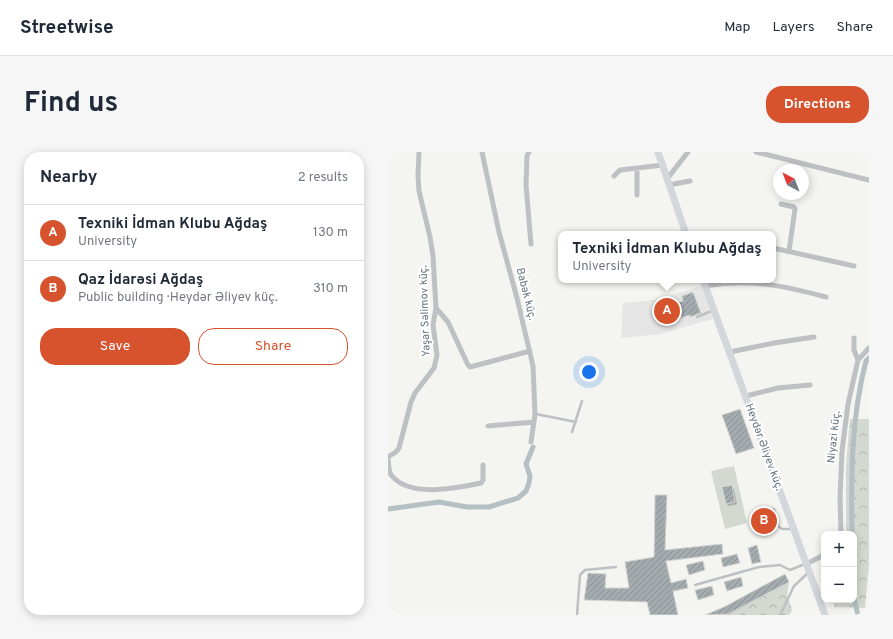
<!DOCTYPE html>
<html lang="en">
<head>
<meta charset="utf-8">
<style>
	:root { --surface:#fff; --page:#f6f6f7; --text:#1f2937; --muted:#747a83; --line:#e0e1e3; --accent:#d7532d }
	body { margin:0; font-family:Overpass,sans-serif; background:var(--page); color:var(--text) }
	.controls { position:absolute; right:12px; bottom:12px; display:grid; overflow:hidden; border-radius:8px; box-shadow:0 2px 10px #0003 }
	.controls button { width:36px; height:36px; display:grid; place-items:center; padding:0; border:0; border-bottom:1px solid var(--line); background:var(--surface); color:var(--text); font:20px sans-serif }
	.compass { position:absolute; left:385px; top:12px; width:36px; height:36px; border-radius:50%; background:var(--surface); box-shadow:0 2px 10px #0003; rotate:318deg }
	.you { position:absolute; left:201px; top:220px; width:14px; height:14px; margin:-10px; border:3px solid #fff; border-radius:50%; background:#1a73e8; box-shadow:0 0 0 6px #1a73e833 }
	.badge { display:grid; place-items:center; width:26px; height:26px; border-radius:50%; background:var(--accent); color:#fff; font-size:13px; font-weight:700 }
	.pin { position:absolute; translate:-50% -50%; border:2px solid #fff; box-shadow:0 1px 4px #0006 }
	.popup { position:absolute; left:170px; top:79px; width:218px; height:52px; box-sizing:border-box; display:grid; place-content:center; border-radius:8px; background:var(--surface); filter:drop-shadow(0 1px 3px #0005); font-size:13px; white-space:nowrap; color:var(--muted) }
	.popup b { font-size:15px; color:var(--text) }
	.popup::after { content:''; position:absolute; left:50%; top:100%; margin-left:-8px; border:8px solid transparent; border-top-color:var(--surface) }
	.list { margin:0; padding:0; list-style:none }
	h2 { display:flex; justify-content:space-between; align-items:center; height:52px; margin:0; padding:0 16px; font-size:17px }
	h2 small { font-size:13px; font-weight:400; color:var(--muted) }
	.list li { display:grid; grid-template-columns:26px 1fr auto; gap:12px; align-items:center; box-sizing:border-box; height:56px; padding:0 16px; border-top:1px solid var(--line) }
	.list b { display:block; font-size:15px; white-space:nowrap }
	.list p { margin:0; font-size:13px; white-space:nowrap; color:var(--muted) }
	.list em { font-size:13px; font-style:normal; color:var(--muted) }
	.actions { display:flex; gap:8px; padding:12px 16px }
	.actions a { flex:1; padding:9px 0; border:1px solid var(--accent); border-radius:16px; text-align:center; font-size:14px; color:var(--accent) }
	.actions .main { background:var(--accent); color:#fff }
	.map { position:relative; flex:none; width:481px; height:463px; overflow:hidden; border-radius:16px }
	header { display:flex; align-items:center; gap:24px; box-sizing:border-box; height:56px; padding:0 20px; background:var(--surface); border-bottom:1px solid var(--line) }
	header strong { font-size:19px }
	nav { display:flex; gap:22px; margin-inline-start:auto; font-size:14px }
	.intro { display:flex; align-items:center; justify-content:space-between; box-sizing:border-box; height:96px; padding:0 24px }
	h1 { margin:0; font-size:28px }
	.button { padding:10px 18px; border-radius:16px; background:var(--accent); color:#fff; font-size:14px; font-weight:700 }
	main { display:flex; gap:24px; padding:0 24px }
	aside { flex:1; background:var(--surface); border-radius:16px; box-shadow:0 2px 10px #0003 }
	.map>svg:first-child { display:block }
	.built { fill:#e4e5e4 }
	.green { fill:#d3d9d0 }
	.forest { fill:url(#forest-crowns) }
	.shadow { fill:#0003 }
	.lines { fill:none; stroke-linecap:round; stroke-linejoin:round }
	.canal { stroke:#b4c0c3; stroke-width:5 }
	.building { fill:url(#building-hatch); stroke:#d5d5d3 }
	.lane { stroke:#bdc1c4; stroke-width:2.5 }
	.street { stroke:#bdc1c4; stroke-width:5 }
	.secondary { stroke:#d3d7db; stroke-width:7 }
	.labels { text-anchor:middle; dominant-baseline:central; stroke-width:4; stroke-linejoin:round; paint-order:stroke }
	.street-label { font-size:11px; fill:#65747f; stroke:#fff }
</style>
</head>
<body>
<header>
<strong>Streetwise</strong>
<nav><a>Map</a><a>Layers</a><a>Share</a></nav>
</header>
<div class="intro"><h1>Find us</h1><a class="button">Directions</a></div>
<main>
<aside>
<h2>Nearby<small>2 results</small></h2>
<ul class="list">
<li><span class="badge">A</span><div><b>Texniki İdman Klubu Ağdaş</b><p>University</p></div><em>130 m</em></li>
<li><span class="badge">B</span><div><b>Qaz İdarəsi Ağdaş</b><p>Public building · Heydər Əliyev küç.</p></div><em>310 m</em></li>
</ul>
<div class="actions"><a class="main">Save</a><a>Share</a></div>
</aside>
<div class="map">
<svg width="481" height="463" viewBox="0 0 481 463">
	<defs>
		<pattern id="forest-crowns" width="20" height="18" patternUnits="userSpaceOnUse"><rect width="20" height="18" fill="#d3d9d0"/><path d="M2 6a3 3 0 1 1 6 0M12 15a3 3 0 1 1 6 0" fill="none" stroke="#afb5ae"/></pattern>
		<pattern id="building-hatch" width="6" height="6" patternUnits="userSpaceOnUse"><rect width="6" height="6" fill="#a4acb0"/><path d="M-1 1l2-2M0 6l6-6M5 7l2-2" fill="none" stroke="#899194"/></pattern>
	</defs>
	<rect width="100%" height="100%" fill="#f4f4f0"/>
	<path class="built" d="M314 134 325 167 272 182 233 186 235 151 268 148Z"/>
	<path class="green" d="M346 314 359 371 337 377 323 319Z"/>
	<path class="forest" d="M462 267H481V414L477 456 447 455 444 448H466V382H458V314Z
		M401 430 399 443 404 458 401 463H339Z"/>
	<path class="shadow" d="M352 258 366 296 349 302Z
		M343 334 346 337 349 352 341 354 339 352Z
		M279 344 277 399 334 393 335 402 278 409 283 432 300 436 285 440 290 463H263L260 450 198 448 218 423 217 437H242L267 406Z
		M397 424 401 430 340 463H319L337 456Z"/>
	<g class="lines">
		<path class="canal" d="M0 357 51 350 79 355H101L130 346 138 339 141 331 142 324 138 312 145 295
			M464 382C463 324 463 266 478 209L481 206
			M466 446 470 463"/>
	</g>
	<path class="building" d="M305 140 313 161 302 165 301 163 288 168 283 153 295 149 294 144Z
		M352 257 366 296 348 302 334 263Z
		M344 333 347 350 338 352 334 335Z
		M267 343H279L277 398 334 392 335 402 278 409 283 431 298 427 300 436 285 439 290 463H262L259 450 196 448 200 421 218 422 217 436H241L237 410 266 405Z
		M379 355 386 379 372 383 365 359Z
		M369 393 373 410 364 412 360 396Z
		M349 402 352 411 335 415 333 406Z
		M315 409 317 418 301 423 298 413Z
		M397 422 401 430 340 462 317 463 336 455Z
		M353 425 355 434 339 439 336 430Z
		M324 434 326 443 310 448 307 438Z"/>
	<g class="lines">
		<path class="lane" d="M309 165 326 158
			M148 262 188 270
			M184 280 194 249
			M386 357 391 375 394 377H405
			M307 433 371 415 392 413 402 418 417 412
			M189 463 192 423 197 418 228 415
			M392 463 406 434 421 420"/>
		<path class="street" d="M94 0 111 80 129 146 145 214 147 262 143 290
			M141 0 139 4 138 33 143 92
			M368 0 481 28
			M249 16V43
			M226 24 232 18 275 13
			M279 27 300 0
			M281 33 302 29
			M393 52 406 55 407 57 401 99
			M299 82H316
			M385 96 466 114
			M317 134C361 126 397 134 438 145
			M48 156 60 170 80 213 82 215 142 199
			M466 186V198L470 208
			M342 200 386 191 426 185
			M358 244 390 236 422 233
			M100 274 146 270
			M0 305 8 300 11 296 23 250 27 241 46 216 49 203 45 173 48 156 45 104 42 85 31 39 30 24 31 0
			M0 307C1 312 0 320 4 324 22 346 70 336 93 331L95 328V313
			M453 382 452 345 454 299 460 252 470 208 481 196
			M418 412 436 403
			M480 463 481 456"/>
		<path class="secondary" d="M270 0 298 82
			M315 128 437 463"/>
	</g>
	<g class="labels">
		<g class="street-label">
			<text transform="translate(138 142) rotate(76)">Babək küç.</text>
			<text transform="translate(37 159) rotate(-92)">Yaşar Səlimov küç.</text>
			<text transform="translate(446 285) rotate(-84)">Niyazi küç.</text>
			<text transform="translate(376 295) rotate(70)">Heydər Əliyev küç.</text>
		</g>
	</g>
</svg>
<div class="controls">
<button>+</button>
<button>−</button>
</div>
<svg class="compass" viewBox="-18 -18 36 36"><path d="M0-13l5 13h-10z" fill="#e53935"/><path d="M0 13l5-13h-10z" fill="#747a83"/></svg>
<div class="you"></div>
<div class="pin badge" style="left:279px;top:159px">A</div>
<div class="popup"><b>Texniki İdman Klubu Ağdaş</b>University</div>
<div class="pin badge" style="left:376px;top:369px">B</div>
</div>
</main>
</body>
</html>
